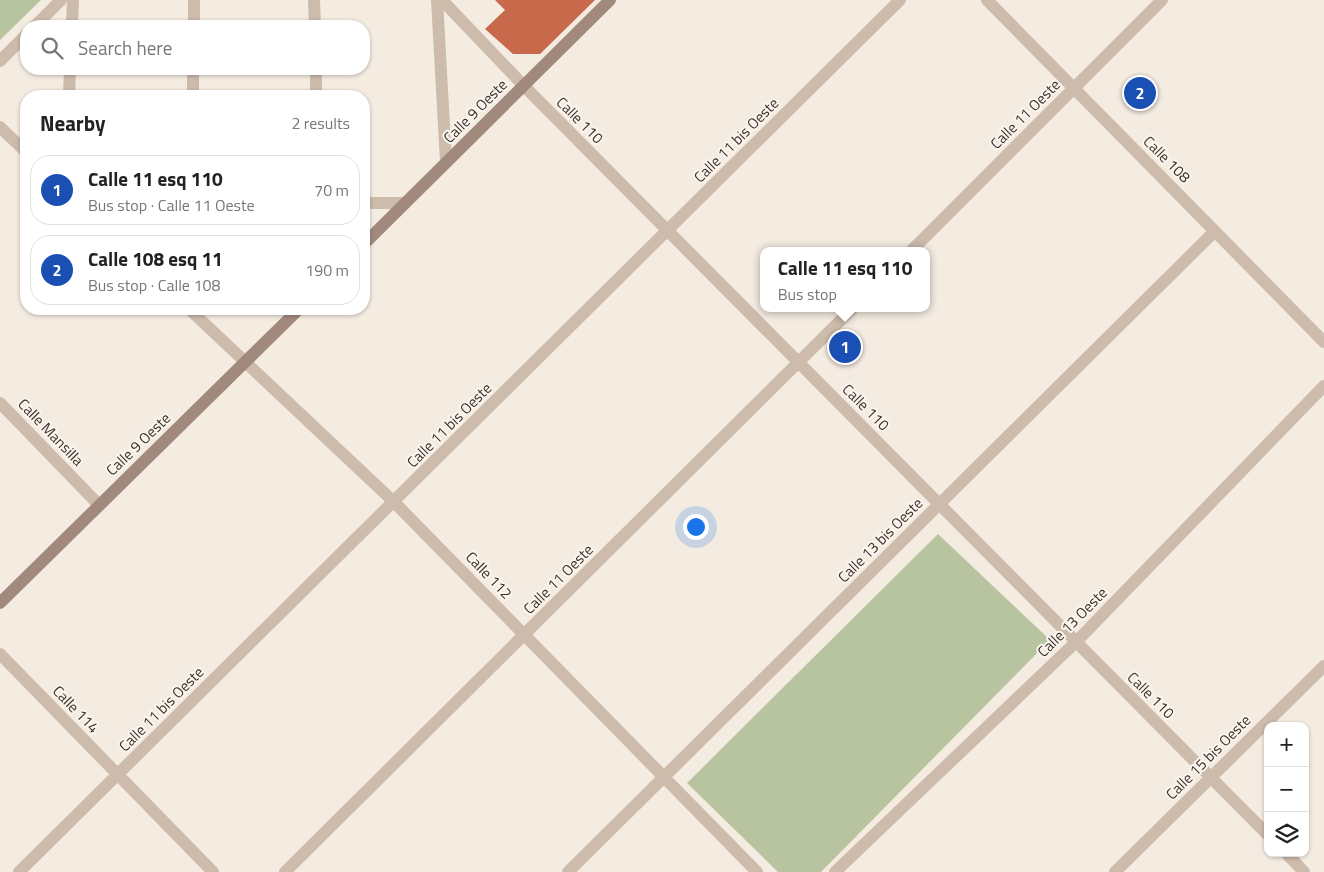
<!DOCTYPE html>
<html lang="en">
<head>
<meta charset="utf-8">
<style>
	:root { --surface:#fff; --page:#f2f2f2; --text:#222; --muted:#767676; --line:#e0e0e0; --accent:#0f766e }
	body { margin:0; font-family:"Titillium Web",sans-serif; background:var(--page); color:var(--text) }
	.controls { position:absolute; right:15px; bottom:15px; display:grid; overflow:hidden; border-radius:10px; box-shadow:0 1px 4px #0004 }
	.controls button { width:45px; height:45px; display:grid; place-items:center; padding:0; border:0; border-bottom:1px solid var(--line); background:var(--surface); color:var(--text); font:25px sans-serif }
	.you { position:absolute; left:695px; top:526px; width:18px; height:18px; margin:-12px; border:4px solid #fff; border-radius:50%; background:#1a73e8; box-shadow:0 0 0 8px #1a73e833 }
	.badge { display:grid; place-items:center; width:32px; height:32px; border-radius:50%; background:var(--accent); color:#fff; font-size:16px; font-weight:700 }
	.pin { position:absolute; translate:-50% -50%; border:2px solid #fff; box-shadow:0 1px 5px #0006 }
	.popup { position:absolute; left:760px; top:247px; width:170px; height:65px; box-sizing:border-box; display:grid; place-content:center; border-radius:10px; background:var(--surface); filter:drop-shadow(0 1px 4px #0005); font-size:16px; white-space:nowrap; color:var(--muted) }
	.popup b { font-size:19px; color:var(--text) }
	.popup::after { content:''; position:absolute; left:50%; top:100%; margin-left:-10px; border:10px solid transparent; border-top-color:var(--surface) }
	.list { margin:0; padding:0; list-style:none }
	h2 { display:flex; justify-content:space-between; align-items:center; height:65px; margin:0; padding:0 20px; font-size:21px }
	h2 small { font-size:16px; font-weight:400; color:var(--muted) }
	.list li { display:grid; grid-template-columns:32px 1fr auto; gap:15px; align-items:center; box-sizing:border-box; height:70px; margin:0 10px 10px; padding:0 10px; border:1px solid var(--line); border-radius:20px }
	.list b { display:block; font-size:19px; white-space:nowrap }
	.list p { margin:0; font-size:16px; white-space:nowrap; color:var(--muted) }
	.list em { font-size:16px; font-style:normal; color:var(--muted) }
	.icon { flex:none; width:28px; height:28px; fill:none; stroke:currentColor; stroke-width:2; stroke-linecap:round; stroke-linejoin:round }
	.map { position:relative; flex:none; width:1324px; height:872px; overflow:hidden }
	.search { position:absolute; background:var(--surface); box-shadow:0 1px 4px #0004; left:20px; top:20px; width:350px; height:55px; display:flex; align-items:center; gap:12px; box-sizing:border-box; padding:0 18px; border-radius:20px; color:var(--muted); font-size:19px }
	.panel { position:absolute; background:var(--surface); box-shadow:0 1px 4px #0004; left:20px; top:90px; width:350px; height:225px; border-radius:20px }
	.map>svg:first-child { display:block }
	.green { fill:#b8c4a0 }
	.building { fill:#c8694b }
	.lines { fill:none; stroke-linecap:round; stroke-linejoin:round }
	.street { stroke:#cdbbac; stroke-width:12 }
	.secondary { stroke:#a18a7d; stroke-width:12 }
	.labels { text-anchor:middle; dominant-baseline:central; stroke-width:4; stroke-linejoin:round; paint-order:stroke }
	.street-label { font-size:15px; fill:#3b302b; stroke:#fbf5ee }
</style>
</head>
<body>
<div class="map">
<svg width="1324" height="872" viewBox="0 0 1324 872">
	<rect width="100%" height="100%" fill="#f4ebe1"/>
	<path class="green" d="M0 0H41L0 40Z
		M938 534 1050 640 821 872H778L687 783Z"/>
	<path class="building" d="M495 0H595L540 54H513L485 29 505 10Z"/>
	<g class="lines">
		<path class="street" d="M314 0 315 26
			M437 0 446 162
			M442 0 523 85 1268 835
			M987 0 1324 342
			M35 26 61 0
			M72 26 73 0
			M194 26V0
			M0 61 26 35
			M316 69V96
			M69 96 70 69
			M193 96V69
			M0 127 26 152
			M364 203H405
			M911 251 1162 0
			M189 309 394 502 757 872
			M0 403 99 505
			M0 654 213 872
			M1286 853 1304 872
			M19 872 900 0
			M285 872 853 308
			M568 872 1215 231
			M835 872 1076 642 1324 386
			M1115 872 1324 666"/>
		<path class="secondary" d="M364 244 610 0
			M0 603 299 309"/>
	</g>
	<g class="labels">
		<g class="street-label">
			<text transform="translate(475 111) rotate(-45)">Calle 9 Oeste</text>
			<text transform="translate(1025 114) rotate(-45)">Calle 11 Oeste</text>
			<text transform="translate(580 120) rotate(45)">Calle 110</text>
			<text transform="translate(736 140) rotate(-45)">Calle 11 bis Oeste</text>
			<text transform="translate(1167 159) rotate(45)">Calle 108</text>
			<text transform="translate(866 407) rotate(45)">Calle 110</text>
			<text transform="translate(449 425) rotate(-45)">Calle 11 bis Oeste</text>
			<text transform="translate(51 432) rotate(46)">Calle Mansilla</text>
			<text transform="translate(138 444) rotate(-44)">Calle 9 Oeste</text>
			<text transform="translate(880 540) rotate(-45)">Calle 13 bis Oeste</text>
			<text transform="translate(489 575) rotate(46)">Calle 112</text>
			<text transform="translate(558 579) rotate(-45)">Calle 11 Oeste</text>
			<text transform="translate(1072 622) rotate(-45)">Calle 13 Oeste</text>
			<text transform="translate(1151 695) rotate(45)">Calle 110</text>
			<text transform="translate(76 709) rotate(46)">Calle 114</text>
			<text transform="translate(161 709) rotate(-45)">Calle 11 bis Oeste</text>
			<text transform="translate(1208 757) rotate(-45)">Calle 15 bis Oeste</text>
		</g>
	</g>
</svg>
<div class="controls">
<button>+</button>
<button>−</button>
<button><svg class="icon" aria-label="layers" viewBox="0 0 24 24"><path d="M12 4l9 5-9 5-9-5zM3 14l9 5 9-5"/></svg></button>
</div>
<div class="you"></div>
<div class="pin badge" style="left:845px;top:347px;background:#1a4fb4">1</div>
<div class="popup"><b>Calle 11 esq 110</b>Bus stop</div>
<div class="pin badge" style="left:1140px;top:93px;background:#1a4fb4">2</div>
<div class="search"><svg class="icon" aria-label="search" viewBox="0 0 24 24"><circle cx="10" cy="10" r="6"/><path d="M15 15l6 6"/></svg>Search here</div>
<section class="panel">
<h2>Nearby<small>2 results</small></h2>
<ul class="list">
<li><span class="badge" style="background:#1a4fb4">1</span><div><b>Calle 11 esq 110</b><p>Bus stop · Calle 11 Oeste</p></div><em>70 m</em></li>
<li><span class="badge" style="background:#1a4fb4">2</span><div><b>Calle 108 esq 11</b><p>Bus stop · Calle 108</p></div><em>190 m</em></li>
</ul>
</section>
</div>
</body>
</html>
